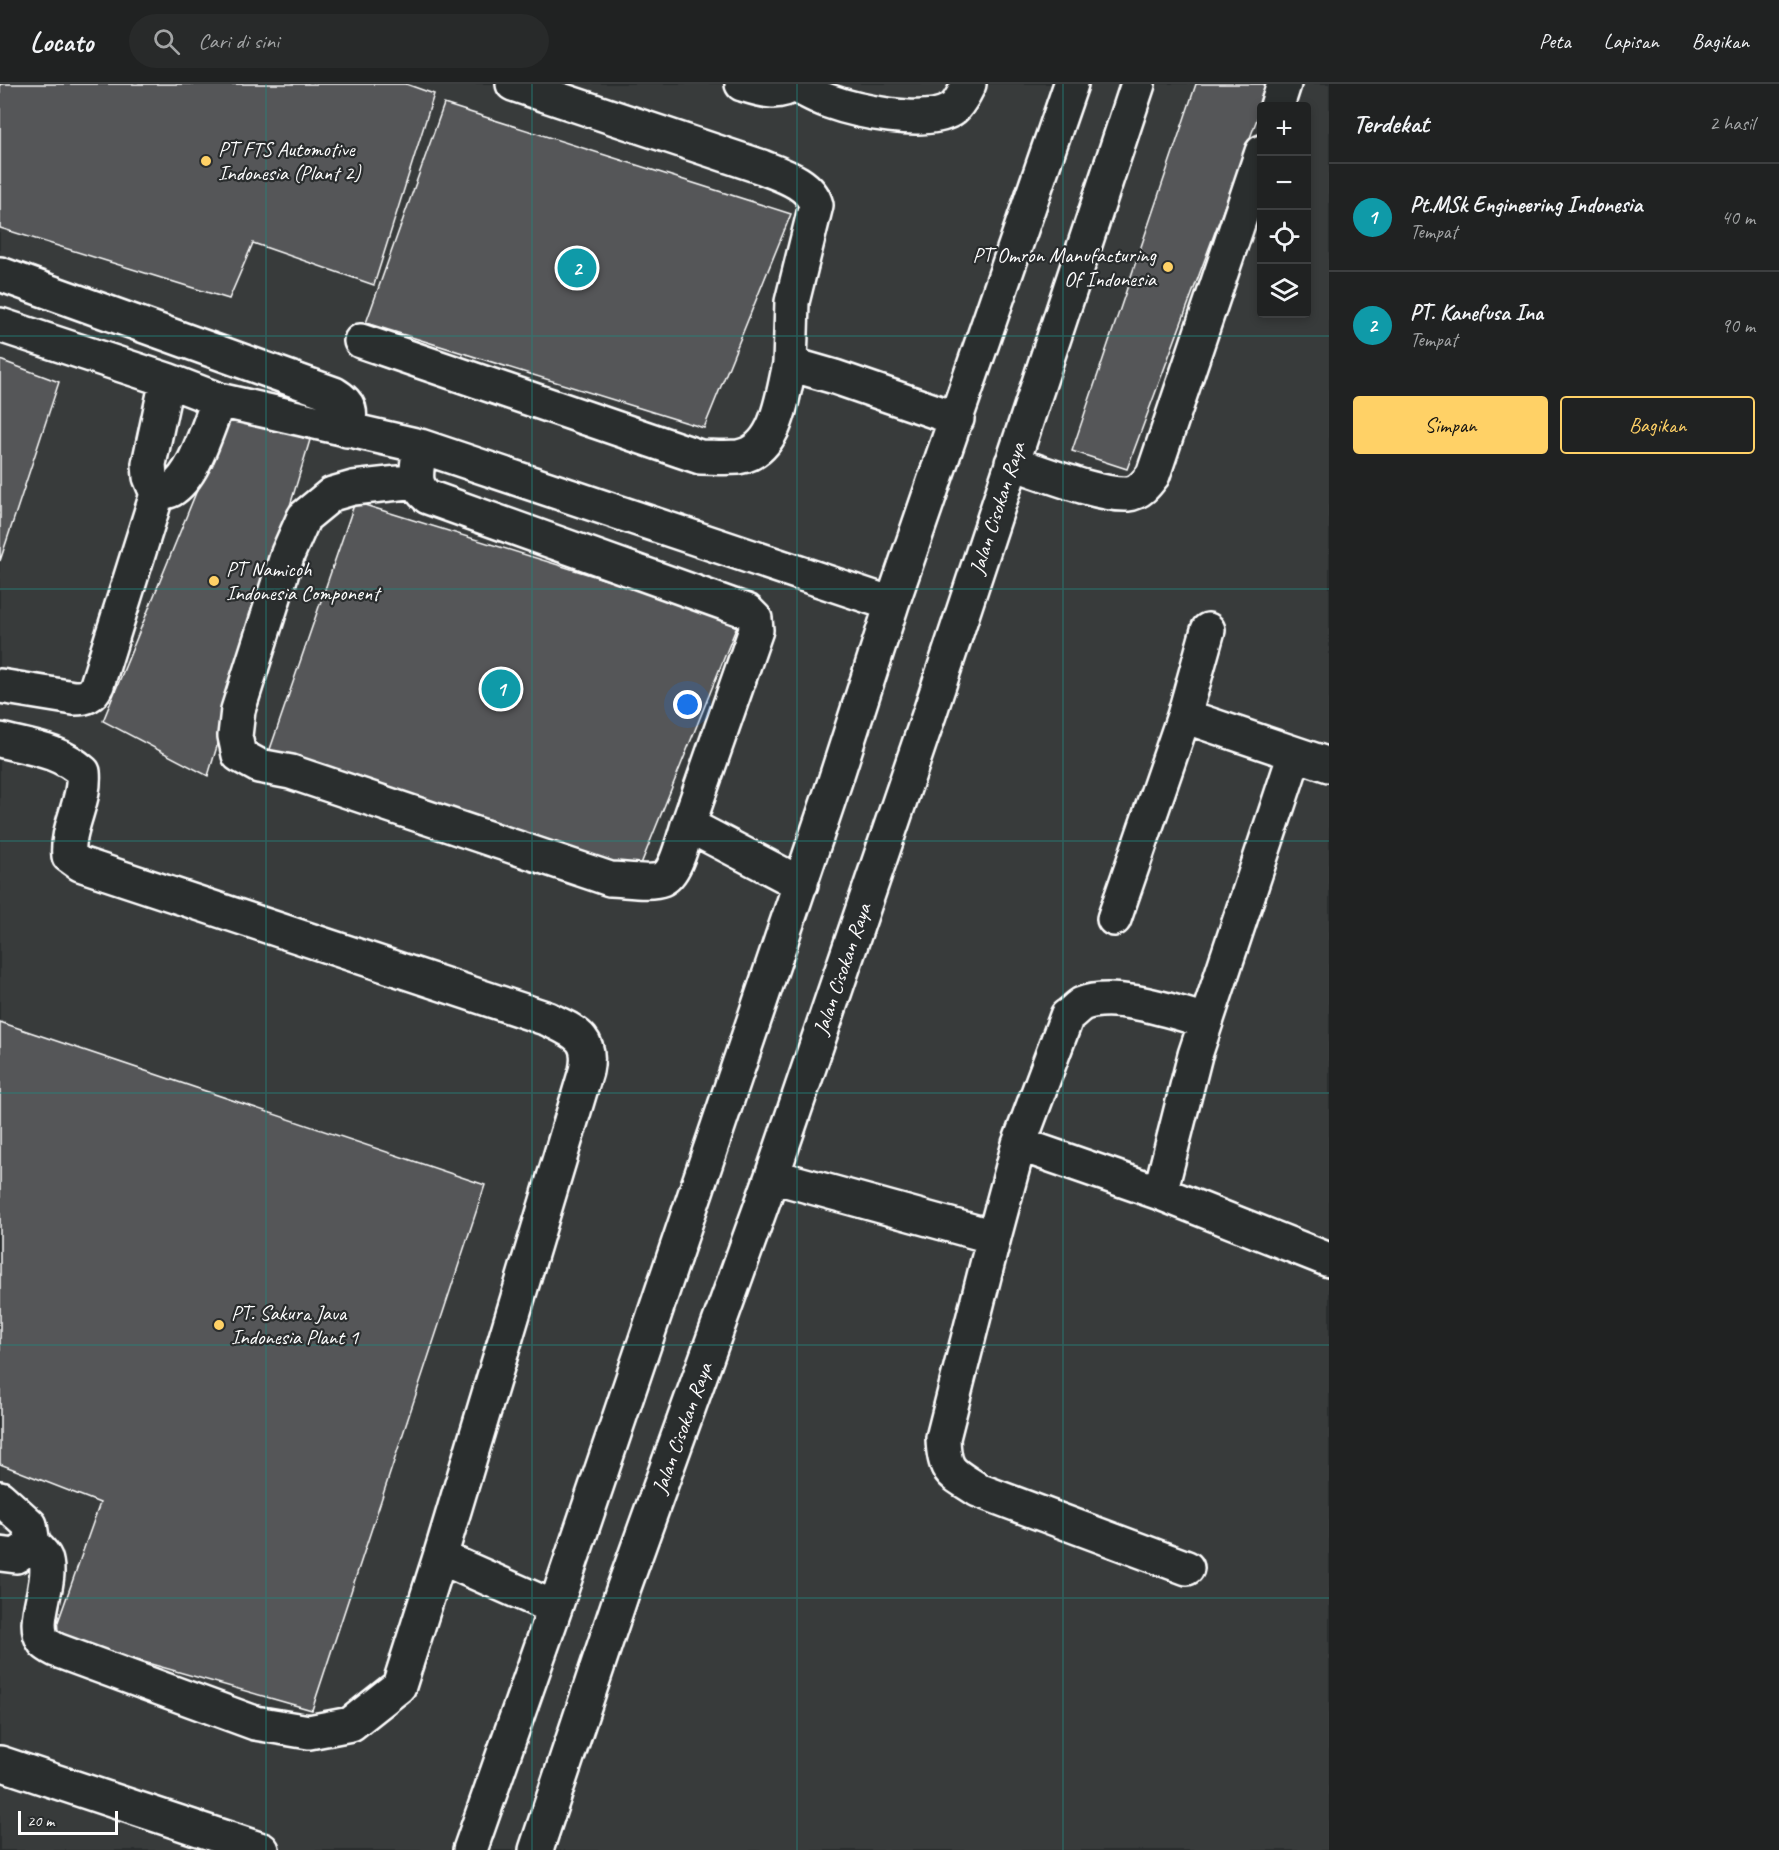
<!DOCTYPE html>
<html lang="id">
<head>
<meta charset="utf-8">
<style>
	:root { --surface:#202222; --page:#282a2a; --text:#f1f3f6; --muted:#a2a4a5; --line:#3d3f40; --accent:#ffd166 }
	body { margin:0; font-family:Caveat,sans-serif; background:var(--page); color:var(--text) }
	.controls { position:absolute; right:18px; top:18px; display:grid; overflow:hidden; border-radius:6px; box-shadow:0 3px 9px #0003 }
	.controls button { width:54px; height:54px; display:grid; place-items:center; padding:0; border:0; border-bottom:2px solid var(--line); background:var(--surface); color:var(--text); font:30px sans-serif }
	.scale { position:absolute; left:18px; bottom:15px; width:100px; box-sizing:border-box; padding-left:6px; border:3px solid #fff; border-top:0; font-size:16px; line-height:21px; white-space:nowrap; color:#fff; -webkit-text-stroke:4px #2a2d2e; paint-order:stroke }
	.you { position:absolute; left:688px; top:621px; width:21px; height:21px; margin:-15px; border:4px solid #fff; border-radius:50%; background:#1a73e8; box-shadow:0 0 0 9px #1a73e833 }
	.badge { display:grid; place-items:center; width:39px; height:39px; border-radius:50%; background:var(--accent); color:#fff; font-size:20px; font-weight:700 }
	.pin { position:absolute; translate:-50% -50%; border:3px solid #fff; box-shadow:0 2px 6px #0006 }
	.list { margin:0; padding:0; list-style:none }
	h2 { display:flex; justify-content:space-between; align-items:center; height:78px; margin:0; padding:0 24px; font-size:26px }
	h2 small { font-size:20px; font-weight:400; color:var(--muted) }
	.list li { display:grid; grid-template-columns:39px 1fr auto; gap:18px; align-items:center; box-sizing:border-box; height:108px; padding:0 24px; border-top:2px solid var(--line) }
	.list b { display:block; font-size:22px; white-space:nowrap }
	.list p { margin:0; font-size:20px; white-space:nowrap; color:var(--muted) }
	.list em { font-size:20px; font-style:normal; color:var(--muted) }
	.actions { display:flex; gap:12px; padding:18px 24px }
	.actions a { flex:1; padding:14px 0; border:2px solid var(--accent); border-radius:6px; text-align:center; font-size:21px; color:var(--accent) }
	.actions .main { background:var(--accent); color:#111 }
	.icon { flex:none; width:33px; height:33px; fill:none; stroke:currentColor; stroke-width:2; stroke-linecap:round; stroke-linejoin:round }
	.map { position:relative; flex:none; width:1329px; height:1766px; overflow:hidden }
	header { display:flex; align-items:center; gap:36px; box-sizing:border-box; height:84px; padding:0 30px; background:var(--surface); border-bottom:2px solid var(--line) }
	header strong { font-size:28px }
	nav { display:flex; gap:33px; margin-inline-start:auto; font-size:21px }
	.search { width:420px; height:54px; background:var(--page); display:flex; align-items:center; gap:15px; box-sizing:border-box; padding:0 21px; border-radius:33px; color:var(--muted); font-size:22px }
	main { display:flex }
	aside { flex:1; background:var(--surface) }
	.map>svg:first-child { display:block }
	.built { fill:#373a3b; fill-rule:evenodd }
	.building { fill:#555758; stroke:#fff; stroke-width:1.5 }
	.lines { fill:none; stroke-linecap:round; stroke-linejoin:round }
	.minor-casing { stroke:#fff; stroke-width:38 }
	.minor { stroke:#2a2d2e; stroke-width:33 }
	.grid { fill:none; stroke:#27847c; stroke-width:1.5; stroke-opacity:0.55 }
	.poi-dot { fill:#ffd166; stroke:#2a2d2e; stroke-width:2 }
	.labels { text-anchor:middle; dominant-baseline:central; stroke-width:4.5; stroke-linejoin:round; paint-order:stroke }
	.poi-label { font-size:21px; fill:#fff; stroke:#2a2d2e; text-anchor:start }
	.street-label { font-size:21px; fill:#fff; stroke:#2a2d2e }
</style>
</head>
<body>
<header>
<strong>Locato</strong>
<div class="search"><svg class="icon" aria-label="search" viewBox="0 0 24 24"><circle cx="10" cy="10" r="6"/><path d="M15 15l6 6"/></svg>Cari di sini</div>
<nav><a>Peta</a><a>Lapisan</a><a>Bagikan</a></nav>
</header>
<main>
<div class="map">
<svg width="1329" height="1766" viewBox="0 0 1329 1766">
	<rect width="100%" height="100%" fill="#2a2d2e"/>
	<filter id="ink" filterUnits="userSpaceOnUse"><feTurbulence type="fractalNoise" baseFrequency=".0167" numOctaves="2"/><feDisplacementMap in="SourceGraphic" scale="12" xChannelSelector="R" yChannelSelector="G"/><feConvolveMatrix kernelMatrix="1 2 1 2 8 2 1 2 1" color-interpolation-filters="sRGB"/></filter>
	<g filter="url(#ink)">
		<path class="built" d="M0 0H1329V1766H0ZM1262 22H1306V230H1262Z"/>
		<path class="building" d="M0 0H406L434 10 374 201 253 159 229 215 0 144Z
			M1196 0H1270L1127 385 1072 367Z
			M444 20 791 130 704 344 366 239Z
			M0 276 59 298 0 477Z
			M228 330 310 356 208 692 103 637Z
			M355 418 739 537 637 790 267 674Z
			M0 938 485 1101 312 1626 53 1552 100 1419 0 1380Z"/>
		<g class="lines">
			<g class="minor-casing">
				<path id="minor" d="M513 0 762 83C782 91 810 99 816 121L792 218 790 280 835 293 957 335
					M742 0C761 6 777 12 795 0
					M794 1C805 6 816 13 828 17 856 27 924 42 951 26 958 22 965 8 969 0
					M1277 22 1284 0
					M0 190 334 310C351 320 352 328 347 346
					M0 241 167 296 219 316 420 362 892 520
					M361 257 700 373C712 373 725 374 738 373 778 367 782 312 790 280
					M418 376C416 392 414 402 428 413L747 527 755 535 756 546 688 741 801 800
					M1012 379C1041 388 1100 412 1128 410 1140 409 1147 399 1153 391L1262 68
					M417 397 353 404 332 410 304 433 288 469 238 626 235 652 239 671 259 682 291 688 610 795C623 795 650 800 662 795 676 789 683 756 688 741
					M157 410C161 409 167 408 171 406 195 392 208 341 219 316
					M1208 546 1184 632 1329 681
					M0 602 74 614C86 614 92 612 97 601L157 410 150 393 149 380 167 296
					M0 656C31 664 59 666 83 688 86 717 66 744 69 772L80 780 548 935C574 948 593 953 586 987L440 1473
					M1114 835 1184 632
					M1019 1060 1160 1109 1329 1176
					M772 1092 994 1153 1019 1060 1067 932C1072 929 1077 923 1082 920 1114 907 1174 928 1206 937
					M1160 1109 1195 971 1295 670
					M994 1153 943 1354C944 1389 951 1388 978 1406L1187 1484
					M0 1414 30 1441 33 1460 16 1472 0 1470
					M33 1460C37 1464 43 1469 45 1474 54 1498 29 1537 44 1558 47 1561 52 1564 56 1566L255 1639 309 1648 351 1640 399 1602 440 1473 555 1524
					M0 1679 262 1766
					M470 1766 555 1524 835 697 892 520 1071 0
					M536 1766 624 1503 772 1092 931 625 1138 0"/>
			</g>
			<use href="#minor" class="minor"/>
		</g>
	</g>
	<path class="grid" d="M266 0V1766M532 0V1766M797 0V1766M1063 0V1766M0 252H1329M0 505H1329M0 757H1329M0 1009H1329M0 1261H1329M0 1514H1329"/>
	<g class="poi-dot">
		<circle cx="206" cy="77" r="6"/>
		<circle cx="1168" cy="183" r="6"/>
		<circle cx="214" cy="497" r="6"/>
		<circle cx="219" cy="1241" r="6"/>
	</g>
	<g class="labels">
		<g class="poi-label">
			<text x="218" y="65">PT FTS Automotive<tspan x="218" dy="24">Indonesia (Plant 2)</tspan></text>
			<text x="1156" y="171" text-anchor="end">PT Omron Manufacturing<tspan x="1156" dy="24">Of Indonesia</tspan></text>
			<text x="226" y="485">PT Namicoh<tspan x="226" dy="24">Indonesia Component</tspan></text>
			<text x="231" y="1229">PT. Sakura Java<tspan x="231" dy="24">Indonesia Plant 1</tspan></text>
		</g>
		<g class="street-label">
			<text transform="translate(997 424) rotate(-72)">Jalan Cisokan Raya</text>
			<text transform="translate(842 885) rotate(-71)">Jalan Cisokan Raya</text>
			<text transform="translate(682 1344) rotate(-70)">Jalan Cisokan Raya</text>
		</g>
	</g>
</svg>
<div class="controls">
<button>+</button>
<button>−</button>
<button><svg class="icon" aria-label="locate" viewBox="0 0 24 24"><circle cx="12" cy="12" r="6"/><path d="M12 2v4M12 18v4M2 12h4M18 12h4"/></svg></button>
<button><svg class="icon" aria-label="layers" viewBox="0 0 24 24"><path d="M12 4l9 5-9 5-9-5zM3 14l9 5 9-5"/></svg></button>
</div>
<div class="scale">20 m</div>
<div class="you"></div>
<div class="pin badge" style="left:501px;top:605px;background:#0f9aa8">1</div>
<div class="pin badge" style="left:577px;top:184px;background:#0f9aa8">2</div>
</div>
<aside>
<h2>Terdekat<small>2 hasil</small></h2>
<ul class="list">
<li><span class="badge" style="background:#0f9aa8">1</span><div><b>Pt.MSk Engineering Indonesia</b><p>Tempat</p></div><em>40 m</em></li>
<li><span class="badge" style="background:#0f9aa8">2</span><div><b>PT. Kanefusa Ina</b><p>Tempat</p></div><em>90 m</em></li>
</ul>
<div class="actions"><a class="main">Simpan</a><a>Bagikan</a></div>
</aside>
</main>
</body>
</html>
